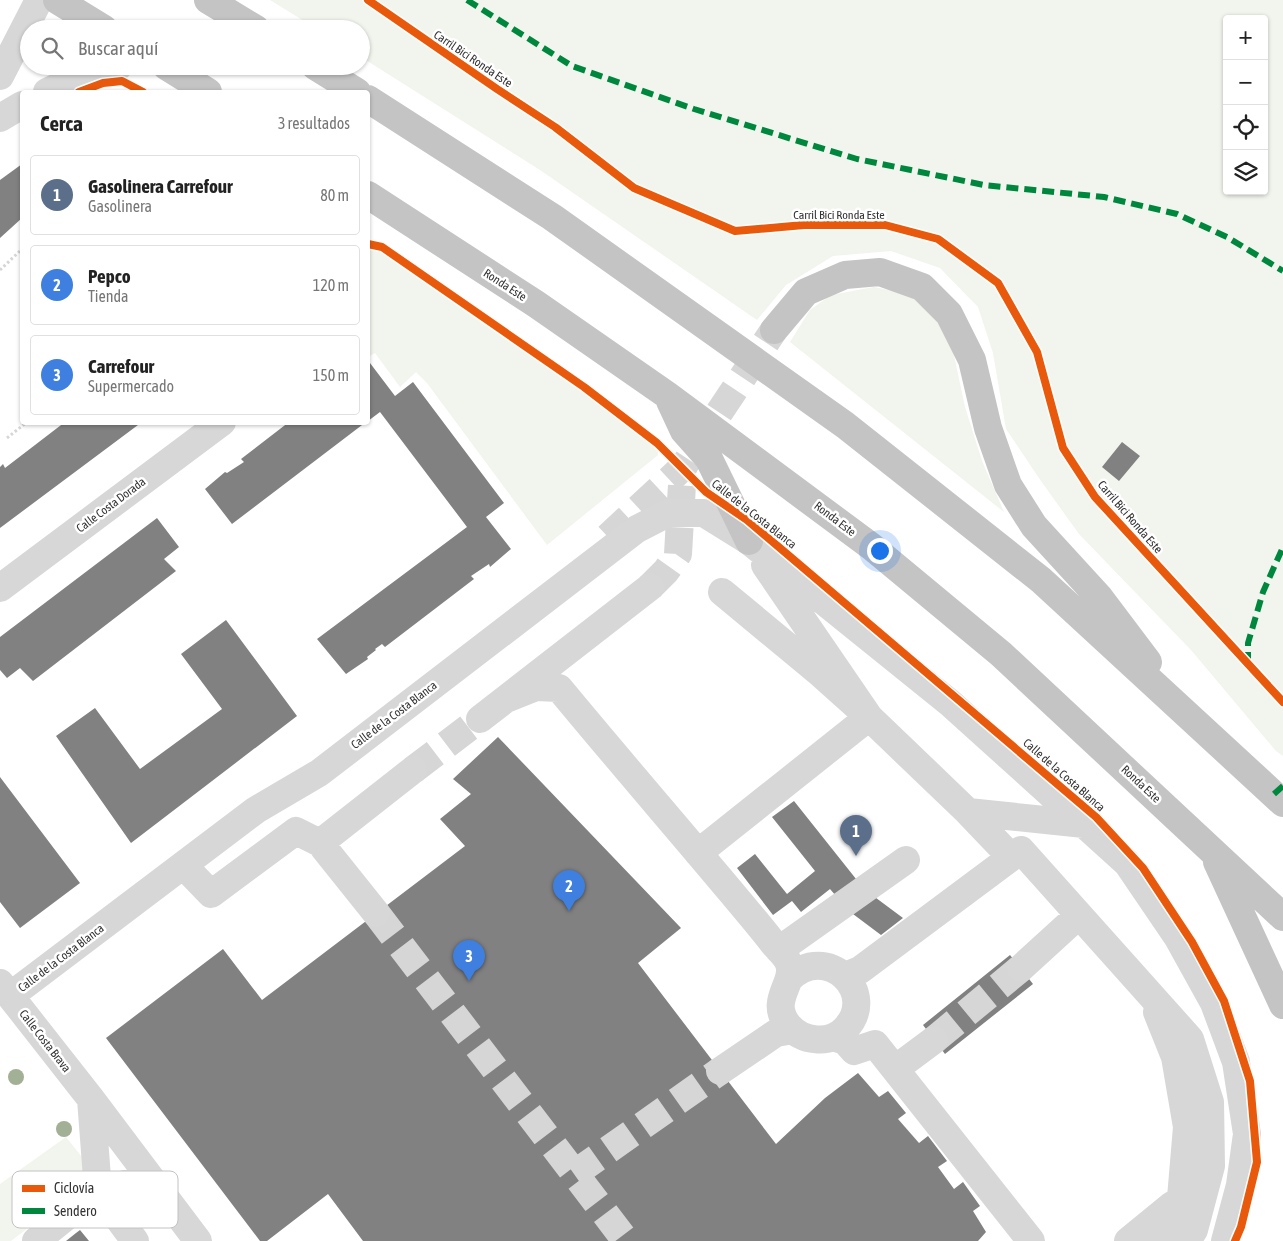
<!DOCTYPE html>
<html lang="es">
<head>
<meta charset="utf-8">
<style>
	:root { --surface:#fff; --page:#f2f2f2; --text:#222; --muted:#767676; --line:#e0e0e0; --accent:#d93025 }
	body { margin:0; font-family:"Asap Condensed",sans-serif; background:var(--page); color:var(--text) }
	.controls { position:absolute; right:15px; top:15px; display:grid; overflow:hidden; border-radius:5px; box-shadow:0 1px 4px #0004 }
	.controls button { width:45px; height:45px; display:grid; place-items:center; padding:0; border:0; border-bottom:1px solid var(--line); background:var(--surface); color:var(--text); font:25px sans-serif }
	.you { position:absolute; left:879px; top:550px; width:18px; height:18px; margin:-12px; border:4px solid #fff; border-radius:50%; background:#1a73e8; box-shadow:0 0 0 8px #1a73e833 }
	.badge { display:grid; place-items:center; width:32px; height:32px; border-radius:50%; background:var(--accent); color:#fff; font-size:16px; font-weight:700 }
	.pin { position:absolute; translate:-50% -41px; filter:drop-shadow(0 1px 2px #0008) }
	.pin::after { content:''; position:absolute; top:26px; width:18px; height:15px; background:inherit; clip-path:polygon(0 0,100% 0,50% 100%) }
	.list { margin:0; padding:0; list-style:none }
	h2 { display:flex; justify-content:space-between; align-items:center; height:65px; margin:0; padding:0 20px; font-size:21px }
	h2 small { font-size:16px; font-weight:400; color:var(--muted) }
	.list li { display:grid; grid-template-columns:32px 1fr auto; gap:15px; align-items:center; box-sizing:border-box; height:80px; margin:0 10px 10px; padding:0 10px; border:1px solid var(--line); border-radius:5px }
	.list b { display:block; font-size:19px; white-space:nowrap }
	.list p { margin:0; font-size:16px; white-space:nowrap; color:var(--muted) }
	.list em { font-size:16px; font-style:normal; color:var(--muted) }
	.icon { flex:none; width:28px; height:28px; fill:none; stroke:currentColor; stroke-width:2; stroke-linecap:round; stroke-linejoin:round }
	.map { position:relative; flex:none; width:1283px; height:1241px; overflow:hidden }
	.search { position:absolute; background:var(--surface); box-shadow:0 1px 4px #0004; left:20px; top:20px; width:350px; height:55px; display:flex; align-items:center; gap:12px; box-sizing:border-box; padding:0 18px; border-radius:28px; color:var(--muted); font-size:19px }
	.panel { position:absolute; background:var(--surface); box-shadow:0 1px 4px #0004; left:20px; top:90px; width:350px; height:335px; border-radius:5px }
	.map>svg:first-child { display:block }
	.green { fill:#f1f5ed; fill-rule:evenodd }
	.building { fill:#818181 }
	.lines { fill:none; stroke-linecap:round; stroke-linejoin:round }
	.minor-tunnel { stroke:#d6d6d6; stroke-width:28; stroke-dasharray:28 14; stroke-linecap:butt }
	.highway-tunnel { stroke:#d6d6d6; stroke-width:28; stroke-dasharray:28 14; stroke-linecap:butt }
	.path { stroke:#d6d6d6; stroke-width:3; stroke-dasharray:2.5 2.5; stroke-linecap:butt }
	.minor { stroke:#d7d7d7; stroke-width:28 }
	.highway { stroke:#c4c4c4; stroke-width:28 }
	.quiet { stroke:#00873e; stroke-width:6; stroke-dasharray:12 6; stroke-linecap:butt }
	.cycleway-casing { stroke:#fff; stroke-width:11 }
	.cycleway { stroke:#e8590c; stroke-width:8 }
	.tree { fill:#a2b095 }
	.labels { text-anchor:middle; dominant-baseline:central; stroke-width:5; stroke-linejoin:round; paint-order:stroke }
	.street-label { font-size:12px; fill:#333; stroke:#fff }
	.key { fill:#fff; stroke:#c2c2c2; stroke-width:1 }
	.key-label { font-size:14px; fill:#333 }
</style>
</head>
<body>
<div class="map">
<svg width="1283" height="1241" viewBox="0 0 1283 1241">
	<rect width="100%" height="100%" fill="#fff"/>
	<path class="green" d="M270 0H1283V756L1276 751 1191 650 1079 534 1041 481 1006 429 993 353 978 307 940 268 891 251 833 256 786 285 757 320 540 170 361 57V29H317ZM1227 19H1264V191H1227Z
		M368 249 381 251 626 422 658 450V455L547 545 427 383 416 372 400 387 375 353 368 357Z
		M874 287 913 295 949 332 965 407 982 461 1004 512 790 342 810 310 831 295Z
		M66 1137 89 1166C80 1194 34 1223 11 1241H0V1184Z"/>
	<path class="building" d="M22 164V218L0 238V180Z
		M370 363 395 396 413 382 504 503 486 517 511 549 490 567 489 564 471 576 474 579 385 647 382 644 375 649 376 650 367 657 368 659 346 674 317 639 467 527 380 412 368 421V365Z
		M65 422H142L0 528V467L3 464 5 468Z
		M289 422H366L232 524 205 489 225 472 227 473 244 462 241 459Z
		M1122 442 1140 456 1119 481 1102 467Z
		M157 518 179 547 164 559 176 571 33 681 20 668 7 678 0 670V637Z
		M226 620 297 716 131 843 56 736 95 708 140 769 222 709 181 654Z
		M498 737 681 928 638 963 776 1144 825 1098 858 1073 879 1097 888 1091 906 1113 898 1119 919 1143 928 1136 947 1161 938 1167 954 1189 963 1182 980 1206 973 1211 986 1232 978 1241H363L328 1194 267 1241H260L106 1038 223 949 262 1000 465 846 440 819 471 794 453 779Z
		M0 777 80 883 20 928 0 902Z
		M794 801 864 889 903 918 881 935 849 911 830 889 801 912 792 901 773 915 737 868 755 854 787 894 815 871 772 817Z
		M1010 955 1033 984 945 1054 923 1025Z
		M80 1230 89 1241H66L76 1233Z"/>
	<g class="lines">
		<path class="minor-tunnel" d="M650 587 666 571 678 554 683 467
			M413 770 480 719
			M376 913 626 1241
			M934 1040 1021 968
			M574 1174 720 1071"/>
		<path class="highway-tunnel" d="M608 537 683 467 774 330"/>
		<path class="path" d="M0 270 22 249
			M7 438 27 422"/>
		<path class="minor" d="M0 76 39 0
			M47 92C70 81 92 69 119 66
			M0 118 22 105
			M765 565 869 717 968 812 1084 824
			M0 588 222 422
			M506 699 536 687 559 688C616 757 675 825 732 893 746 910 760 926 773 943 778 949 787 957 789 964 796 983 768 1000 788 1025 802 1042 830 1045 845 1029 880 993 826 941 789 979
			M480 719 650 587
			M968 812 1011 857
			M320 843 413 770
			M698 853 869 717 821 674 722 592
			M183 865 211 894 296 831 320 843 376 913
			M779 950 906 860
			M1021 968 1079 915
			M845 976 860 970 1021 850 1190 1039 1210 1102 1211 1166 1194 1230 1187 1241
			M0 983 91 1099 198 1241
			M10 996 256 810 319 773 637 529 668 513H704L749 541 950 703 1127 863 1178 938 1214 1003 1236 1062 1247 1134 1240 1185 1225 1241
			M1157 1012 1175 1057 1187 1127 1181 1198 1159 1241
			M833 1037 845 1041 854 1051 875 1044 1031 1241
			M895 1069 934 1040
			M720 1071 776 1033 793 1030
			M91 1099 98 1191 135 1241
			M36 1241 98 1191 140 1180 161 1197
			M1128 1241 1172 1205"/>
		<path class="highway" d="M57 0 104 29
			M208 0 256 29
			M166 66 208 92
			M315 66 357 92
			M368 99 552 217 845 425 1041 580 1283 803
			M368 195 536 304 667 395 872 547 1001 654 1283 917
			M774 330 806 292 845 275 880 272 922 287 949 314 972 360 988 428 1008 485 1034 526 1099 597 1148 662
			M670 401 684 431 709 459 749 541
			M1217 862 1283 1005"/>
		<path class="quiet" d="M467 0 572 66 694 109 857 159 984 185 1104 197 1177 214 1227 237 1283 271
			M1248 664V643L1263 592 1283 547
			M1274 794 1283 786"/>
		<g class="cycleway-casing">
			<path id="cycleway" d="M368 0 497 89 555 127 634 188 735 231 804 225H885L938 239 998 283 1037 352 1063 448 1095 497 1283 702
				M79 92 103 83 122 81 143 92
				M368 244 382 247 584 387 657 443 706 492 747 520 1096 817 1143 868 1192 942 1224 1001 1250 1081 1257 1162 1241 1227 1235 1241"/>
		</g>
		<use href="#cycleway" class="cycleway"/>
	</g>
	<g class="tree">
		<circle cx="16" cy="1077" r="8"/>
		<circle cx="64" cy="1129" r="8"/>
	</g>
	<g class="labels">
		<g class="street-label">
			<text transform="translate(473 59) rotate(34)">Carril Bici Ronda Este</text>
			<text x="839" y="215">Carril Bici Ronda Este</text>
			<text transform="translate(505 285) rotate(33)">Ronda Este</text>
			<text transform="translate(111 505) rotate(-37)">Calle Costa Dorada</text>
			<text transform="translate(754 514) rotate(38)">Calle de la Costa Blanca</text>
			<text transform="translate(1130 517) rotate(49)">Carril Bici Ronda Este</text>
			<text transform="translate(835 519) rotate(37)">Ronda Este</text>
			<text transform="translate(394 715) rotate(-37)">Calle de la Costa Blanca</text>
			<text transform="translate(1064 775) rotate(41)">Calle de la Costa Blanca</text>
			<text transform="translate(1141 784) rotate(43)">Ronda Este</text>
			<text transform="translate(61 958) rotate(-37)">Calle de la Costa Blanca</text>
			<text transform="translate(45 1041) rotate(52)">Calle Costa Brava</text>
		</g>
	</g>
	<rect x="12" y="1171" width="166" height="57" rx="8" class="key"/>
	<rect x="22" y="1185" width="23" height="7" fill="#e8590c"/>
	<rect x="22" y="1208" width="23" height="6" fill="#00873e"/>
	<g class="key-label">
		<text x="54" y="1193">Ciclovía</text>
		<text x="54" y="1216">Sendero</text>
	</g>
</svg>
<div class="controls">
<button>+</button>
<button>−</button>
<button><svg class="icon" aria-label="locate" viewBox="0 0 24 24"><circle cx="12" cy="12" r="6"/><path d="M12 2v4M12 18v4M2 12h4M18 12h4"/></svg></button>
<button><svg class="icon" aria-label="layers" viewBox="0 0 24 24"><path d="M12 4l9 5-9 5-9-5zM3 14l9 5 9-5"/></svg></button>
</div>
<div class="you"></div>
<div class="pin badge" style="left:856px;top:856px;background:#5c6f8a">1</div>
<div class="pin badge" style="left:569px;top:911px;background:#3f7fe0">2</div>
<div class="pin badge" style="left:469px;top:981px;background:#3f7fe0">3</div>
<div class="search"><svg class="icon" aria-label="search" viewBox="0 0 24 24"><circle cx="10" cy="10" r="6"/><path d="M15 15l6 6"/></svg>Buscar aquí</div>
<section class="panel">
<h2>Cerca<small>3 resultados</small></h2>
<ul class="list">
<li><span class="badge" style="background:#5c6f8a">1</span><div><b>Gasolinera Carrefour</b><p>Gasolinera</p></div><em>80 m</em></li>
<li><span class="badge" style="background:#3f7fe0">2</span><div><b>Pepco</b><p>Tienda</p></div><em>120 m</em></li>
<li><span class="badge" style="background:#3f7fe0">3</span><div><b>Carrefour</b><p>Supermercado</p></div><em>150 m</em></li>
</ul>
</section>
</div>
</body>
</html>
